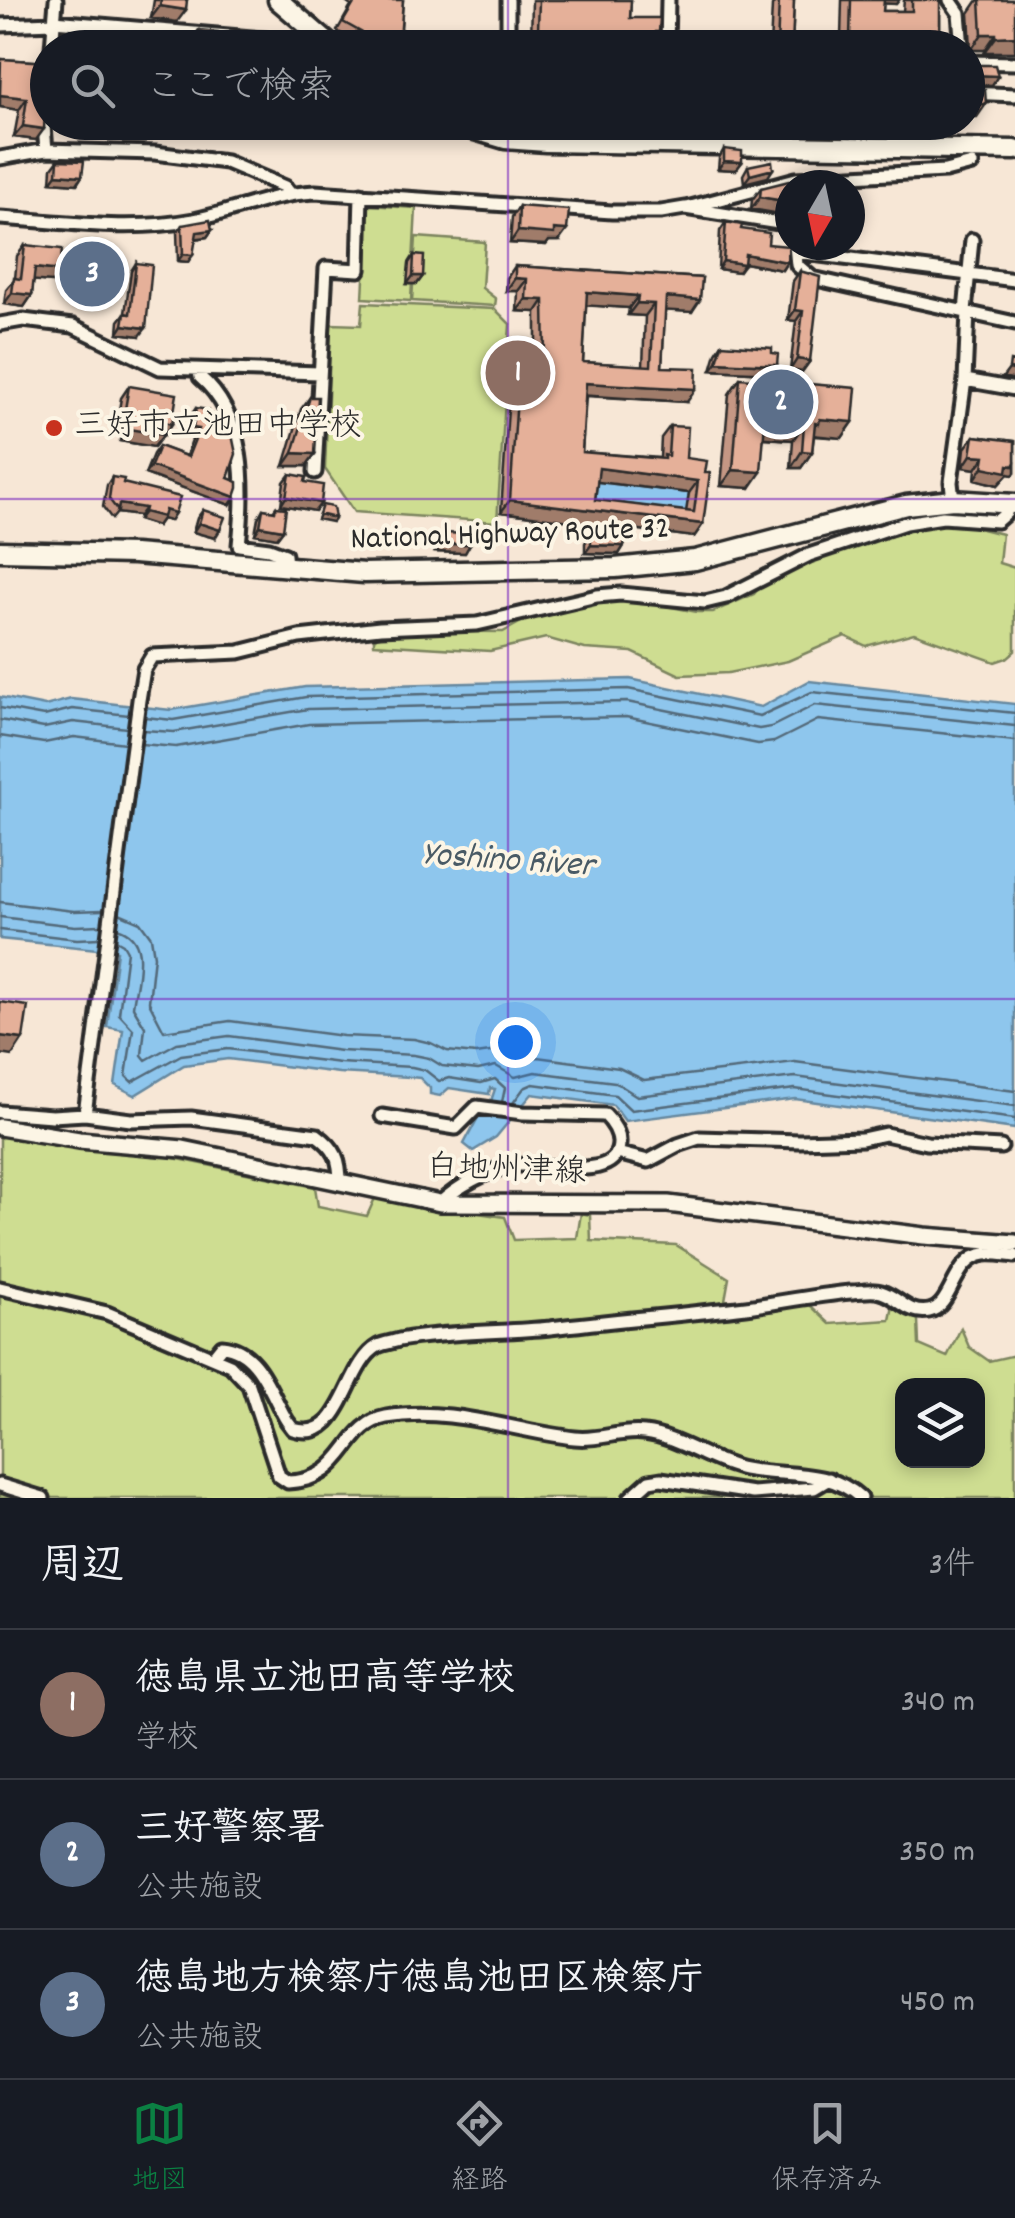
<!DOCTYPE html>
<html lang="ja">
<head>
<meta charset="utf-8">
<style>
	:root { --surface:#171b24; --page:#20242c; --text:#f1f3f6; --muted:#9ea1a6; --line:#363941; --accent:#0b8043 }
	body { margin:0; font-family:Dekko,"Klee One",sans-serif; background:var(--page); color:var(--text) }
	.controls { position:absolute; right:30px; bottom:30px; display:grid; overflow:hidden; border-radius:20px; box-shadow:0 5px 15px #0003 }
	.controls button { width:90px; height:90px; display:grid; place-items:center; padding:0; border:0; border-bottom:2px solid var(--line); background:var(--surface); color:var(--text); font:50px sans-serif }
	.compass { position:absolute; left:775px; top:170px; width:90px; height:90px; border-radius:50%; background:var(--surface); box-shadow:0 5px 15px #0003; rotate:189deg }
	.you { position:absolute; left:515px; top:1042px; width:35px; height:35px; margin:-25px; border:8px solid #fff; border-radius:50%; background:#1a73e8; box-shadow:0 0 0 15px #1a73e833 }
	.badge { display:grid; place-items:center; width:65px; height:65px; border-radius:50%; background:var(--accent); color:#fff; font-size:32px; font-weight:700 }
	.pin { position:absolute; translate:-50% -50%; border:5px solid #fff; box-shadow:0 2px 10px #0006 }
	.list { margin:0; padding:0; list-style:none }
	h2 { display:flex; justify-content:space-between; align-items:center; height:130px; margin:0; padding:0 40px; font-size:42px }
	h2 small { font-size:32px; font-weight:400; color:var(--muted) }
	.list li { display:grid; grid-template-columns:65px 1fr auto; gap:30px; align-items:center; box-sizing:border-box; height:150px; padding:0 40px; border-top:2px solid var(--line) }
	.list b { display:block; font-size:38px; white-space:nowrap }
	.list p { margin:0; font-size:32px; white-space:nowrap; color:var(--muted) }
	.list em { font-size:32px; font-style:normal; color:var(--muted) }
	.icon { flex:none; width:55px; height:55px; fill:none; stroke:currentColor; stroke-width:2; stroke-linecap:round; stroke-linejoin:round }
	.map { position:relative; flex:none; width:1015px; height:1498px; overflow:hidden }
	.search { position:absolute; background:var(--surface); box-shadow:0 5px 15px #0003; left:30px; right:30px; top:30px; height:110px; display:flex; align-items:center; gap:25px; box-sizing:border-box; padding:0 35px; border-radius:55px; color:var(--muted); font-size:38px }
	.sheet { height:580px; background:var(--surface) }
	nav { display:flex; justify-content:space-around; align-items:center; box-sizing:border-box; height:140px; border-top:2px solid var(--line); background:var(--surface); font-size:28px; color:var(--muted) }
	nav a { display:grid; justify-items:center; gap:5px }
	nav .on { color:var(--accent) }
	.map>svg:first-child { display:block }
	.green { fill:#cedd91; stroke:#7c845e; stroke-width:2.5; fill-rule:evenodd }
	.water { fill:#8ec6ed; stroke:#66889f; stroke-width:2.5 }
	.lines { fill:none; stroke-linecap:round; stroke-linejoin:round }
	.shore { stroke:#536979; stroke-width:2.5 }
	.minor-casing { stroke:#2b2b2b; stroke-width:19 }
	.secondary-casing { stroke:#2b2b2b; stroke-width:22 }
	.primary-casing { stroke:#2b2b2b; stroke-width:25 }
	.trunk-casing { stroke:#2b2b2b; stroke-width:25 }
	.minor { stroke:#fcf5e5; stroke-width:11 }
	.secondary { stroke:#fcf5e5; stroke-width:15 }
	.primary { stroke:#fcf5e5; stroke-width:18 }
	.trunk { stroke:#fcf5e5; stroke-width:18 }
	.wall { fill:#c59784; stroke:#2b2b2b; stroke-width:2.5; fill-rule:evenodd }
	.shaded-wall { fill:#a07b6b; stroke:#2b2b2b; stroke-width:2.5 }
	.building { fill:#e5b099; stroke:#2b2b2b; stroke-width:2.5; fill-rule:evenodd }
	.grid { fill:none; stroke:#7b2cbf; stroke-width:2.5; stroke-opacity:0.55 }
	.poi-dot { fill:#c8321e; stroke:#fcf5e5; stroke-width:4 }
	.labels { text-anchor:middle; dominant-baseline:central; stroke-width:8; stroke-linejoin:round; paint-order:stroke }
	.poi-label { font-size:32px; fill:#2b2b2b; stroke:#fcf5e5; text-anchor:start }
	.street-label { font-size:32px; fill:#2b2b2b; stroke:#fcf5e5 }
	.water-label { font-size:35px; font-style:italic; fill:#495a65; stroke:#fcf5e5 }
</style>
</head>
<body>
<div class="map">
<svg width="1015" height="1498" viewBox="0 0 1015 1498">
	<rect width="100%" height="100%" fill="#f7e7d6"/>
	<filter id="ink" filterUnits="userSpaceOnUse"><feTurbulence type="fractalNoise" baseFrequency=".01" numOctaves="2"/><feDisplacementMap in="SourceGraphic" scale="20" xChannelSelector="R" yChannelSelector="G"/><feConvolveMatrix kernelMatrix="1 2 1 2 8 2 1 2 1" color-interpolation-filters="sRGB"/></filter>
	<g filter="url(#ink)">
		<path class="green" d="M368 205 416 208 411 301 363 298Z
			M416 237 485 242 482 288 496 299 495 306 412 301Z
			M363 303 495 309 510 324 497 522 354 512 325 469 331 324 361 325Z
			M935 524 966 525 1002 534 999 563 1015 568V651L1007 658 995 662 914 633 866 646 845 636 788 661 728 673 680 675 632 652 585 649 546 638 490 651 374 644V639L380 634 407 631 503 632 523 621 593 604 630 599 697 612H713L754 594 761 585 816 557Z
			M0 1136 63 1147 159 1155 315 1187 318 1206 367 1216 375 1198 505 1217 514 1240 577 1238 581 1213 590 1215 591 1241 676 1245 729 1278 725 1300 810 1305 830 1324 890 1320 893 1306 918 1320 919 1345 947 1357 961 1328 969 1347 989 1361 1015 1355V1498H0ZM902 1386H978V1460H902Z"/>
		<path class="water" d="M590 481 689 493 685 525 586 512Z
			M630 679 761 707 809 681 1015 704V1129L795 1099 625 1121 613 1105 532 1094 496 1137 473 1151 464 1144 481 1112 487 1113 495 1089 490 1088 489 1094 449 1088 440 1096 430 1094V1088L420 1078 410 1077 339 1073 228 1059 184 1065 135 1095 115 1085 123 1030 107 1027 117 951 0 939V697L45 706 71 699 171 710 305 687Z"/>
		<g class="lines">
			<path class="shore" d="M0 708 44 716 72 709 129 715
				M145 717 173 720 306 697 628 689 760 716 812 692 1015 713
				M0 720 44 728 73 722 127 728
				M143 730 174 732 308 709 627 702 759 729 771 727 815 705 1015 726
				M0 736 44 743 74 737 125 743
				M141 744 176 747 309 724 626 717 758 744 774 742 818 720 1015 741
				M0 902 74 911 103 910
				M119 913 140 922 151 937 154 956 149 1002 164 1031 230 1021 343 1036 414 1039 431 1043 447 1051 476 1054 497 1051 518 1059 537 1057 619 1068 644 1080 795 1062 1015 1091
				M0 917 75 926 101 925
				M117 928C152 938 136 980 133 1007L145 1027 142 1055 146 1060 177 1043 229 1036 341 1051 414 1055 429 1058 442 1066 478 1070 496 1066 515 1077 535 1072 615 1082 637 1096 795 1077 1015 1106
				M0 930 77 939 100 938
				M116 940 123 944 127 951 119 1014 133 1029 126 1076 132 1082 181 1055 228 1049 340 1063 412 1067 425 1070 439 1081 449 1078 481 1083 495 1079 505 1088 502 1102
				M513 1103 524 1088 533 1084 615 1095 631 1110 795 1089 1015 1119"/>
			<g class="minor-casing">
				<path id="minor" d="M508 0V48
					M950 0 959 13 962 48
					M54 21 298 42 307 39 313 31
					M0 25 54 23
					M52 48 56 0
					M667 48 668 0
					M968 62 1015 63
					M968 93 1015 95
					M693 124 727 122
					M628 141 631 131 667 129 693 122
					M46 150 44 126 48 95
					M0 158 46 150 155 153 226 162 285 187 290 193
					M687 208 796 179 945 171 972 164
					M0 218C64 222 131 232 194 220 236 211 272 194 315 192L612 212H661L685 208 785 224 790 232
					M795 245 797 265 812 278 1015 323
					M797 252 1015 280
					M965 311 972 240
					M0 324 23 320 73 326 160 368 319 373
					M199 371 200 377C247 417 245 488 239 545L269 549 285 555 286 567
					M965 380 1015 389
					M315 472 326 268 359 270 361 194
					M953 500 951 482 965 380 968 312
					M0 1112 52 1116 85 1114 139 700 144 669 152 656 239 652 299 637 380 628 477 624 597 596 621 594 705 602 726 597 809 555 905 523 943 517 997 521 1006 513 1009 503
					M85 1114 131 1120 191 1118 317 1135C336 1149 340 1159 340 1183
					M382 1116 456 1128 477 1107 523 1113 605 1115C614 1124 622 1136 618 1150 608 1183 536 1160 509 1166 485 1172 458 1186 440 1203
					M617 1153 648 1161 678 1145 699 1138 800 1141 862 1139 885 1134 927 1143 1001 1147
					M0 1288 107 1313 230 1365 249 1385 279 1476 288 1482C348 1480 343 1425 386 1417 451 1406 512 1431 575 1438 599 1441 620 1430 644 1433 679 1437 710 1462 744 1469 785 1477 828 1468 861 1498
					M214 1356 222 1346C259 1349 270 1393 287 1421L293 1429C344 1445 344 1365 378 1346 384 1343 393 1342 399 1340 449 1331 500 1333 550 1328 615 1320 681 1315 746 1307 782 1302 816 1295 851 1292 861 1292 872 1289 881 1292 899 1297 908 1315 929 1311 954 1306 952 1258 985 1254 994 1253 1005 1255 1015 1256
					M0 1485 43 1498
					M630 1498 649 1481 661 1479 753 1493 814 1488 829 1479"/>
			</g>
			<g class="secondary-casing">
				<path id="secondary" d="M0 1127 79 1140 183 1149 440 1203 668 1204 924 1236 1015 1243"/>
			</g>
			<g class="primary-casing">
				<path id="primary" d="M278 0 334 48
					M448 122 505 139 546 142 1015 150"/>
			</g>
			<g class="trunk-casing">
				<path id="trunk" d="M0 551 134 554 364 573 615 568 695 560 906 505 953 500 1015 504"/>
			</g>
			<use href="#minor" class="minor"/>
			<use href="#secondary" class="secondary"/>
			<use href="#primary" class="primary"/>
			<use href="#trunk" class="trunk"/>
		</g>
		<path class="wall" d="M154 0H187L177 22 151 18Z
			M343 0H403L400 40 412 48H358L360 44 337 31 351 6Z
			M532 0H631L630 18 655 37V48H550V42H531Z
			M776 0H794L792 48H770L772 6Z
			M842 0H899L896 4 883 3V11H903L904 0H940V48H823L830 38H841Z
			M978 0H1015V52H985V50H971L969 13Z
			M199 30 216 48H190V42Z
			M1 59 48 62 36 140 14 137 19 110 0 107Z
			M724 149 742 162 736 170 718 169 719 158Z
			M58 160 82 176 77 184 51 182 52 168Z
			M748 166 768 177 744 183 743 175Z
			M790 185V208L786 215 751 209 752 200 761 188Z
			M519 206 559 241H549L546 245 510 243 512 217Z
			M726 222 768 244 787 262 782 270 744 263 738 272 718 269 720 231Z
			M182 225 212 230 207 237 196 239 188 262 178 261 177 232Z
			M25 245 52 282 33 280 32 295 24 307 4 304 6 290 15 279 17 256Z
			M85 253 108 286 77 282 79 262Z
			M414 255 423 276 417 284H407L409 263Z
			M136 263 140 336 118 333 119 321 125 313 131 271Z
			M515 266 702 278 692 312 665 310 662 367 687 402 586 396 582 452 660 458 661 438 670 426 686 458 705 473 703 524 694 537 501 512 508 409 514 400 516 371 525 359 536 360V312L517 311 518 291H506L507 278ZM586 305 629 308 628 315 645 316 643 366 583 362ZM597 481 689 493 686 512 595 500Z
			M800 271 810 361 802 372 790 370 796 321 788 320 793 281Z
			M722 344 771 373 711 370 716 353Z
			M740 378 853 422 842 438 814 436 812 452 801 468H791L793 440 764 438 750 488 721 486 729 394Z
			M129 386 164 436H162L154 447 120 441 122 429 116 428 121 398Z
			M310 397 315 454 306 466H284L301 409Z
			M196 408 207 413 235 497 230 505 145 474 153 454 159 446 186 456 193 437 187 436 190 416Z
			M974 436 1015 441V473L1013 475 1008 474 998 485 975 479 976 469 963 467 965 448Z
			M290 474 305 482 321 503 315 511 281 505 284 482Z
			M112 477 123 483 170 521 162 519 157 526 138 520 139 516 117 513 112 519 103 507 107 485Z
			M276 507 283 530 277 538 255 534 258 518 263 509 273 511Z
			M203 510 215 538 193 532 197 518Z
			M441 533 470 544 465 553 435 552V541Z
			M591 534 624 546 619 554 585 553V543Z"/>
		<path class="shaded-wall" d="M877 0H899L896 4 875 3Z
			M160 6 186 10 177 22 151 18Z
			M538 31H558L550 42H531Z
			M982 34H996L985 50H971Z
			M1015 36V52H985L996 37Z
			M973 75 998 76 992 85 968 84V80Z
			M0 95 27 98 19 110 0 107Z
			M968 104H986L977 117H968Z
			M322 122H343L340 126 319 127Z
			M23 126 44 129 36 140 14 137Z
			M724 161 742 162 736 170 718 169Z
			M773 169 768 177 744 183 750 175Z
			M57 174 82 176 77 184 51 182Z
			M760 197 790 202V208L786 215 751 209Z
			M554 229 567 230 559 241H549L546 245 510 243 518 231Z
			M212 230 207 237 192 239 197 232Z
			M183 254 193 255 188 262 178 261Z
			M745 254 787 262 782 270 740 262Z
			M723 261 744 264 738 272 718 269Z
			M35 268 60 271 52 282 27 280Z
			M82 273 114 278 108 286 77 282Z
			M413 276H423L417 284H407Z
			M515 278 527 279 518 291H506Z
			M587 292 638 296 629 308 578 305Z
			M12 293 32 295 24 307 4 304Z
			M666 297 700 300 692 312 657 310Z
			M526 299 544 300 536 312 517 311Z
			M637 303 654 304 645 316 628 315Z
			M795 310 803 311 796 321 788 320Z
			M123 325 146 328 140 336 118 333Z
			M797 359 810 361 802 372 790 370Z
			M717 362 777 365 771 373 711 370Z
			M1009 369 1015 370V380L1003 377Z
			M586 383 696 389 687 402 578 395Z
			M124 415 131 417 122 429 116 428Z
			M820 419 853 422 842 438 811 435 815 423Z
			M765 421 804 424 793 440 754 437Z
			M165 422 172 424 154 447 120 441 129 429Z
			M193 428 199 429 193 437 187 436Z
			M802 451 812 452 801 468H791Z
			M293 453 315 454 306 466H284Z
			M971 455 985 456 976 469 963 467Z
			M1015 462V473L1013 475 1008 474 998 485 975 479 983 467 1008 465Z
			M151 466 235 497 230 505 145 474Z
			M599 468 698 481 689 493 590 481Z
			M733 470 761 472 750 488 721 486Z
			M286 497 321 503 315 511 281 505Z
			M510 500 703 524 694 537 501 512Z
			M119 504 145 508 139 516 117 513Z
			M165 510 175 513 170 521 162 519 157 526 138 520 144 512Z
			M319 514 335 518 332 522 317 519Z
			M199 523 220 530 215 538 193 532Z
			M260 526 283 530 277 538 255 534Z
			M441 544H470L465 553 435 552Z
			M591 545 624 546 619 554 585 553Z
			M0 1036 23 1039 12 1056 0 1054Z"/>
		<path class="building" d="M161 0H187L186 10 160 6Z
			M356 0H403L400 40 412 48H368L361 44 366 35 343 22Z
			M539 0H631L630 18H660L659 32H656L655 48H558V31H538Z
			M779 0H794L792 48H777Z
			M851 0H884L883 11H912V0H940V48H830V38H850Z
			M980 0H1015V36L996 37V34H982Z
			M199 30 218 32 216 48H197Z
			M464 36 498 41 497 48H462Z
			M302 43H321L326 48H301Z
			M1 59 48 62 44 129 23 126 27 98 0 95Z
			M974 65H995L998 76 973 75 968 80V69H974Z
			M968 87 985 90 986 104H968Z
			M724 149 742 151V162L724 161Z
			M58 160 84 161 82 176 57 174Z
			M772 161 773 169 750 175 748 166Z
			M850 178 849 185H827L828 179Z
			M797 179 796 185H790V202L760 197 761 188Z
			M519 206 569 210 567 230 554 229V234L518 231Z
			M210 220 212 230 197 232 193 255 183 254 182 225Z
			M726 222 742 225 741 229 769 233 768 244 789 246 787 262 745 254 744 264 723 261Z
			M25 245 62 249 60 271 35 268 32 295 12 293 14 278 21 279Z
			M85 253 116 258 114 278 82 273Z
			M414 255 424 256 423 276H413Z
			M136 263 152 265 146 328 123 325 125 313 130 314Z
			M515 266 702 278 700 300 666 297 662 367 697 368 696 389 586 383 582 452 664 459V455L668 456 670 426 688 427 686 458 707 461 705 473H710L703 524 510 500 517 397H523L525 359 545 360 544 300 526 299 527 279 515 278ZM587 292 638 296 637 303 654 304 651 366 583 362ZM599 468 698 481 694 512 595 500Z
			M800 271 820 277 810 361 797 359 803 311 795 310Z
			M722 344 772 348V353L778 354 777 365 717 362Z
			M1010 361 1015 362V370L1009 369Z
			M740 378 856 388 853 422 820 419 819 424 815 423 812 452 802 451 804 424 765 421 761 472 733 470Z
			M129 386 177 394 172 424 165 422 163 435 129 429 131 417 124 415Z
			M310 397H318L315 454 293 453Z
			M196 408 208 410 207 413 229 420 236 454 228 478 238 482V488L235 497 151 466 159 446 188 457 199 429 193 428Z
			M974 436 1015 441V462L1013 466 1008 465 1007 472 983 467 985 456 971 455Z
			M290 474 306 477 305 482 323 485 321 503 286 497Z
			M112 477 124 479 123 483 180 497 175 513 165 510 163 517 144 512 145 508 119 504 118 511 109 499Z
			M322 505 333 507 335 518 319 514Z
			M276 507 286 508 283 530 260 526 263 509 275 511Z
			M203 510 225 517 220 530 199 523Z
			M441 533 471 534 470 544H441Z
			M591 534 625 536 624 546 591 545Z
			M0 1002 28 1006 23 1039 0 1036Z"/>
	</g>
	<path class="grid" d="M508 0V48M508 122V1498M0 499H1015M0 999H1015"/>
	<circle class="poi-dot" cx="54" cy="428" r="10"/>
	<g class="labels">
		<g class="poi-label">
			<text x="74" y="428">三好市立池田中学校</text>
		</g>
		<g class="street-label">
			<text transform="translate(510 536) rotate(-2)">National Highway Route 32</text>
			<text transform="translate(506 1172) rotate(2)">白地州津線</text>
		</g>
		<g class="water-label">
			<text transform="translate(508 862) rotate(4)">Yoshino River</text>
		</g>
	</g>
</svg>
<div class="controls">
<button><svg class="icon" aria-label="layers" viewBox="0 0 24 24"><path d="M12 4l9 5-9 5-9-5zM3 14l9 5 9-5"/></svg></button>
</div>
<svg class="compass" viewBox="-18 -18 36 36"><path d="M0-13l5 13h-10z" fill="#e53935"/><path d="M0 13l5-13h-10z" fill="#9ea1a6"/></svg>
<div class="you"></div>
<div class="pin badge" style="left:518px;top:373px;background:#8d6e63">1</div>
<div class="pin badge" style="left:781px;top:402px;background:#5c6f8a">2</div>
<div class="pin badge" style="left:92px;top:274px;background:#5c6f8a">3</div>
<div class="search"><svg class="icon" aria-label="search" viewBox="0 0 24 24"><circle cx="10" cy="10" r="6"/><path d="M15 15l6 6"/></svg>ここで検索</div>
</div>
<section class="sheet">
<h2>周辺<small>3件</small></h2>
<ul class="list">
<li><span class="badge" style="background:#8d6e63">1</span><div><b>徳島県立池田高等学校</b><p>学校</p></div><em>340 m</em></li>
<li><span class="badge" style="background:#5c6f8a">2</span><div><b>三好警察署</b><p>公共施設</p></div><em>350 m</em></li>
<li><span class="badge" style="background:#5c6f8a">3</span><div><b>徳島地方検察庁徳島池田区検察庁</b><p>公共施設</p></div><em>450 m</em></li>
</ul>
</section>
<nav>
<a class="on"><svg class="icon" aria-label="map" viewBox="0 0 24 24"><path d="M3 6l6-2 6 2 6-2v14l-6 2-6-2-6 2zM9 4v14M15 6v14"/></svg>地図</a>
<a><svg class="icon" aria-label="directions" viewBox="0 0 24 24"><path d="M12 3l9 9-9 9-9-9zM9 14v-3h6M13 9l2 2-2 2"/></svg>経路</a>
<a><svg class="icon" aria-label="saved" viewBox="0 0 24 24"><path d="M7 4h10v16l-5-4-5 4z"/></svg>保存済み</a>
</nav>
</body>
</html>
